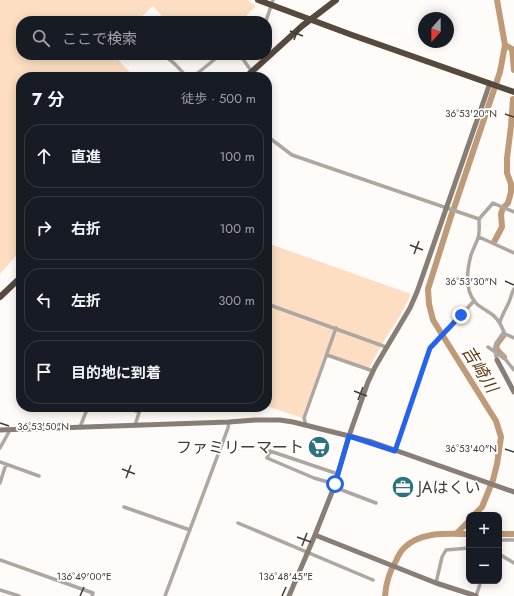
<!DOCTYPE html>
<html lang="ja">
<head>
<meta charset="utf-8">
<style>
	:root { --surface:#171b24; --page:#242831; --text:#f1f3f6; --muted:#9ea1a6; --line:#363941 }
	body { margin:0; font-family:Jost,"Noto Sans JP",sans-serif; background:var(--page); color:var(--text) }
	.controls { position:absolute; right:12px; bottom:12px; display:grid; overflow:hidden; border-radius:8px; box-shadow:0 2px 10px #0003 }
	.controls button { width:36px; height:36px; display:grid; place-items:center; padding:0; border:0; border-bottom:1px solid var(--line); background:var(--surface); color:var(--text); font:20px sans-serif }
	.compass { position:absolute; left:418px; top:12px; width:36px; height:36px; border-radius:50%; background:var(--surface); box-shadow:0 2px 10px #0003; rotate:201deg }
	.stop { position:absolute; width:12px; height:12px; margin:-9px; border:3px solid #2563eb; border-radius:50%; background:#fff }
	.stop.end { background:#2563eb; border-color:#fff; box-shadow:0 1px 4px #0008 }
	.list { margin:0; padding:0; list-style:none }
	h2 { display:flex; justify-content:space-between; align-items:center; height:52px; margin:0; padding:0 16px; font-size:17px }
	h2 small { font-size:13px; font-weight:400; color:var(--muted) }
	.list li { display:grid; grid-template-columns:26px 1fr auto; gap:12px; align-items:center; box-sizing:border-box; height:64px; margin:0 8px 8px; padding:0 8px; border:1px solid var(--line); border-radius:16px }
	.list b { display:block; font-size:15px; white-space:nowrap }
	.list em { font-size:13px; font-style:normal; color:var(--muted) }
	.icon { flex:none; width:22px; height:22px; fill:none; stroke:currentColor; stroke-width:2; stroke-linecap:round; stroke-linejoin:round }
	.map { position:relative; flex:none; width:514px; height:596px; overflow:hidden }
	.search { position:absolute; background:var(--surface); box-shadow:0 2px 10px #0003; left:16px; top:16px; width:256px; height:44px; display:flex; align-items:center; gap:10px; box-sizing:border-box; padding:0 14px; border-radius:16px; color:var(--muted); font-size:15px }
	.panel { position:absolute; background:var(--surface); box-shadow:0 2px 10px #0003; left:16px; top:72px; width:256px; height:340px; border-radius:16px }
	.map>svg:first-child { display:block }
	.green { fill:#fddec2 }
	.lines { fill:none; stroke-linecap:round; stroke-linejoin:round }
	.river { stroke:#bf9a78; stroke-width:6 }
	.street { stroke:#ada7a1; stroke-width:3.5 }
	.secondary { stroke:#887e76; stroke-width:5 }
	.highway { stroke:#564a3f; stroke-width:6 }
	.route { stroke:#2563eb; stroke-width:5 }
	.ticks { fill:none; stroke:#413b36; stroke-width:1.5 }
	.labels { text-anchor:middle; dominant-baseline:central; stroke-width:3.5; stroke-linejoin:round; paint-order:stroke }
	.poi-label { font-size:16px; fill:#413b36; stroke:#fff; text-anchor:end }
	.water-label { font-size:17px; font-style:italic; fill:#603b12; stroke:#fff }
	.ticks-label { font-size:10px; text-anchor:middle; fill:#413b36; stroke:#fff; stroke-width:3.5; stroke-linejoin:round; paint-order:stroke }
</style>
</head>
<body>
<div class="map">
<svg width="514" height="596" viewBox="0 0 514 596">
	<rect width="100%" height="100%" fill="#fefbf8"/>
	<path class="green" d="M0 0H247L256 6 241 21H161V15L153 6 137 21H21V55H114L134 77H21V250L0 274Z
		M267 243 411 294 400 316 385 339 369 368 325 353 302 418 267 406Z"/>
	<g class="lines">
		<path class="river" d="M497 0 505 45 512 49 514 70
			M454 208 500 72 505 45
			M452 213 428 289 429 304 433 320 496 421 501 437 497 464 493 480 482 507 474 515
			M494 242 502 227 501 214 503 208 508 203 511 192V184L507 173V158L511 126 513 99
			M503 336 497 344 496 348 499 352 504 357
			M456 534 469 521
			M499 534H514
			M385 596C386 583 389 572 396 561 398 556 401 551 404 548 421 531 447 534 469 534"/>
		<path class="street" d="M113 21 114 19
			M266 21 273 0
			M153 55C157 56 162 56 165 57 170 58 184 73 186 77
			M240 55 252 72
			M193 77 220 55
			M267 136 292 155 479 219C479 225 480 232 478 238 476 244 473 249 471 255 467 270 464 289 475 302 478 306 483 308 487 311 496 316 500 322 504 332 496 342 493 346 497 360
			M479 219 493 203 514 212
			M479 237 514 253
			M267 304 386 347
			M500 322C502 315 506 309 509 302 511 298 511 294 514 289
			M503 333 514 338
			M488 347 505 359 514 370
			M327 355 373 371
			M125 407 139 412
			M135 425 141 407
			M306 425 304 418 336 328
			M80 427 88 407
			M0 448 10 430
			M395 451 430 348 474 301
			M0 462 39 476
			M0 483 6 464
			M335 484 314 478 267 458 270 451 338 474
			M334 487 376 503
			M124 507 190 530
			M238 523 373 580
			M499 540H514
			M499 554 514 563
			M0 560 93 593 92 596
			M436 583 442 557 446 550 469 548
			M0 590 19 596
			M165 596 228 428 229 422
			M476 596 481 581"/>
		<path class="secondary" d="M497 360 514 392
			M0 430 229 422 255 420H280L293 422 349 436 372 442 514 492
			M315 535 436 583 476 596
			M289 596 315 535 334 487 349 436 368 382 375 367 410 308 417 292 490 83"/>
		<path class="highway" d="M258 0 352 35 514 92
			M246 77 302 26 336 0
			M0 297 21 277"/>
	</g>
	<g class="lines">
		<path class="route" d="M335 484 349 436 395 451 430 348 461 315"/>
	</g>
	<path class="ticks" d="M290 31 303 36M294 40 299 27M505 114 514 117M410 245 423 250M414 254 419 241M505 281 514 285M354 391 367 396M358 400 363 387M0 423 9 426M505 449 514 452M122 469 135 474M126 478 131 465M297 537 311 542M302 546 307 533M80 596 84 587M282 596 286 587"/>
	<defs>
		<g id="supermarket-disc" transform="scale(1.15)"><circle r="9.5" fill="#2d7281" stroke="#fff"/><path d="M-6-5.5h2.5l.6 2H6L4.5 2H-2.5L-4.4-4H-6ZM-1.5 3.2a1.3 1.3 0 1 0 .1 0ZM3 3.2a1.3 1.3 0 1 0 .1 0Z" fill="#fff"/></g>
		<g id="office-disc" transform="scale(1.15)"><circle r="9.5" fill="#2d7281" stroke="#fff"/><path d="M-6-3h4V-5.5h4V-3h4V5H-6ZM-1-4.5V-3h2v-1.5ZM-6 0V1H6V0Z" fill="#fff"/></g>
	</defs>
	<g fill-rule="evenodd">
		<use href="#supermarket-disc" x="319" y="447"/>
		<use href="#office-disc" x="403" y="487"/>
	</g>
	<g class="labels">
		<g class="poi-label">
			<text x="304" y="447">ファミリーマート</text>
			<text x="418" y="487" text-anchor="start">JAはくい</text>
		</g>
		<g class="water-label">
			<text transform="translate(480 369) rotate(58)">吉崎川</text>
		</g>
	</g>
	<g class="ticks-label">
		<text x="471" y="117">36°53'20"N</text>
		<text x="471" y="285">36°53'30"N</text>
		<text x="43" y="430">36°53'50"N</text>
		<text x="471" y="452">36°53'40"N</text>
		<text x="84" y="580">136°49'00"E</text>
		<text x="286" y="580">136°48'45"E</text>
	</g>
</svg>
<div class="controls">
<button>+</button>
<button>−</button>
</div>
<svg class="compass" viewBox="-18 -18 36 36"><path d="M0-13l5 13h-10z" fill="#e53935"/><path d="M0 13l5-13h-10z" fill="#9ea1a6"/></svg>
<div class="stop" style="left:335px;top:484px"></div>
<div class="stop end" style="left:461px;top:315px"></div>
<div class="search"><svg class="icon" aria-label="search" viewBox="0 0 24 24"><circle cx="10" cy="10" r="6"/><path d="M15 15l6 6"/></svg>ここで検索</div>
<section class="panel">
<h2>7 分<small>徒歩 · 500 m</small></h2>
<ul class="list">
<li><svg class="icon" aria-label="ahead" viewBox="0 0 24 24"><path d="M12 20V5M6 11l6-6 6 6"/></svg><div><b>直進</b></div><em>100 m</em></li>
<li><svg class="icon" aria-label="right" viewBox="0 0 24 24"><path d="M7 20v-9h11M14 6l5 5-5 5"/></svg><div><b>右折</b></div><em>100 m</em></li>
<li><svg class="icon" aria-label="left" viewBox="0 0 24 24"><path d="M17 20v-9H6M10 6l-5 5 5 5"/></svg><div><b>左折</b></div><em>300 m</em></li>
<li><svg class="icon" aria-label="arrive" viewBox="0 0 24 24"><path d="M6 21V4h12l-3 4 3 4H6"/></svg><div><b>目的地に到着</b></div></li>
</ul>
</section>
</div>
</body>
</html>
